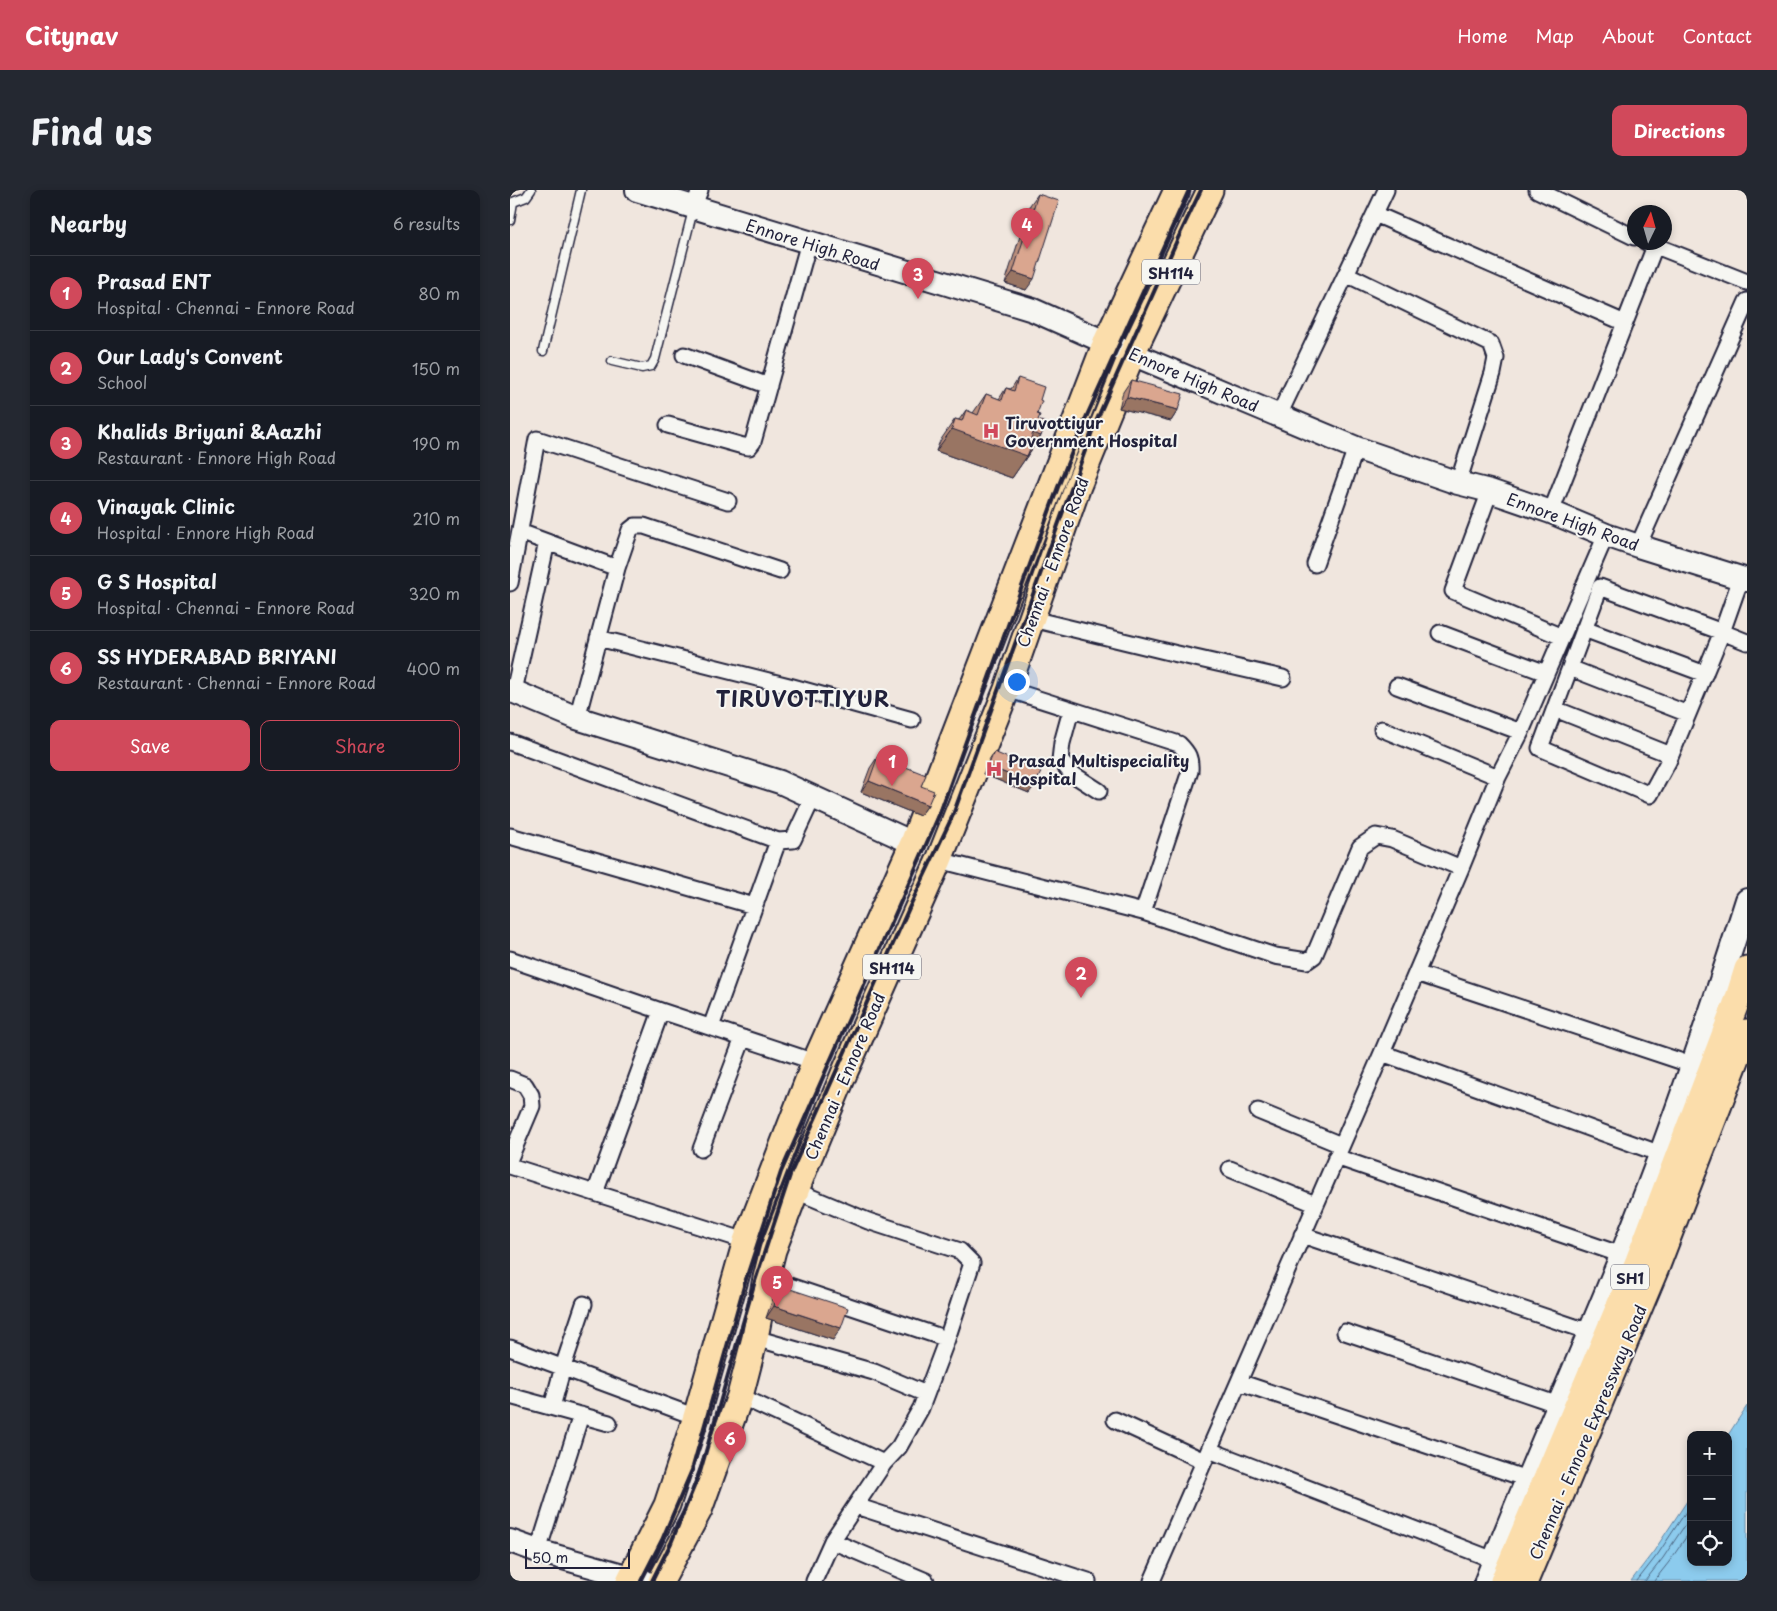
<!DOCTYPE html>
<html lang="en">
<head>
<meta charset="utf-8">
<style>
	:root { --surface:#171b24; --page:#242831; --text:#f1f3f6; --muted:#9ea1a6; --line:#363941; --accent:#d1495b }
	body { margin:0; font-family:"Playpen Sans",sans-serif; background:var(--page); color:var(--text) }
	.controls { position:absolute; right:15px; bottom:15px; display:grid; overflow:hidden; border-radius:10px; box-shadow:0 2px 8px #0003 }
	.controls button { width:45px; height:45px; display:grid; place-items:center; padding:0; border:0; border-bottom:1px solid var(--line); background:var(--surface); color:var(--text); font:25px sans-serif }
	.compass { position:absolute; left:1117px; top:15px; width:45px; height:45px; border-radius:50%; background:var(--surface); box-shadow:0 2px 8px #0003; rotate:5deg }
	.scale { position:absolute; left:15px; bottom:12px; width:105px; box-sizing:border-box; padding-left:5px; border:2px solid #22223b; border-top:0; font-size:14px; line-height:18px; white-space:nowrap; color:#22223b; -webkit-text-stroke:4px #f6f6f2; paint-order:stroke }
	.you { position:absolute; left:506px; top:491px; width:18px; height:18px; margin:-12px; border:4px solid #fff; border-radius:50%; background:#1a73e8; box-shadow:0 0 0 8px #1a73e833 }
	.badge { display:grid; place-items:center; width:32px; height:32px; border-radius:50%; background:var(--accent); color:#fff; font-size:16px; font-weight:700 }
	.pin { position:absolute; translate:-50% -41px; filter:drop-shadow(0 1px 2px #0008) }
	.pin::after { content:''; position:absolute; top:26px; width:18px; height:15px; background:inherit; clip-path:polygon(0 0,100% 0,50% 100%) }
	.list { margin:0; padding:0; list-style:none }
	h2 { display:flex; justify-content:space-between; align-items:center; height:65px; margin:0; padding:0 20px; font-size:21px }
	h2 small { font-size:16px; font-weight:400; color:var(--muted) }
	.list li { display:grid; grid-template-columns:32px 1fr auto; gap:15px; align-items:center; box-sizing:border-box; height:75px; padding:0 20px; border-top:1px solid var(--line) }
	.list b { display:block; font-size:19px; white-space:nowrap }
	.list p { margin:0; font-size:16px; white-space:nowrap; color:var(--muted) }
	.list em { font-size:16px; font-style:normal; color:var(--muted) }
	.actions { display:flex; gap:10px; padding:15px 20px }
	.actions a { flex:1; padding:11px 0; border:1px solid var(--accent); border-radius:10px; text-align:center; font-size:18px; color:var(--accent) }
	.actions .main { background:var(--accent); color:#fff }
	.icon { flex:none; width:28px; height:28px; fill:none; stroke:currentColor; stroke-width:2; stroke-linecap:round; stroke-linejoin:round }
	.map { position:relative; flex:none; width:1237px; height:1391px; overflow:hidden; border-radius:10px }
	header { display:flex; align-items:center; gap:30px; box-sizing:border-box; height:70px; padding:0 25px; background:var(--accent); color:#fff }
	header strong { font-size:24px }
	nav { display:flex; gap:28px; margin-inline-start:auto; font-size:18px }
	.intro { display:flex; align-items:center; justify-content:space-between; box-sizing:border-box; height:120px; padding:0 30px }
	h1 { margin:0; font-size:35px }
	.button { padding:12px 22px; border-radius:10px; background:var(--accent); color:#fff; font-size:18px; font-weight:700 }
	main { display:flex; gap:30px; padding:0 30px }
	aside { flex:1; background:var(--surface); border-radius:10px; box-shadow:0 2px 8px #0003 }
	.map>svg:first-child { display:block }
	.water { fill:#8ccbed; stroke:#6287a6 }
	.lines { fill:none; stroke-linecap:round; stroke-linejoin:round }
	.shore { stroke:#4c6682; stroke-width:1 }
	.lane-casing { stroke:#22223b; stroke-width:11 }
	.street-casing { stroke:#22223b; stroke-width:19 }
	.secondary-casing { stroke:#22223b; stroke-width:26 }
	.primary-casing { stroke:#22223b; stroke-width:29 }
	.lane { stroke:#f6f6f2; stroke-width:8 }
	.street { stroke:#f6f6f2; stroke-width:15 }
	.secondary { stroke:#f6f6f2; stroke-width:22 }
	.primary { stroke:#fbddab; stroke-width:25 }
	.rail { stroke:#22223b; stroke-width:4 }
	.wall { fill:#bb8f7b; stroke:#22223b }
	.shaded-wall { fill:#997464; stroke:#22223b }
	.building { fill:#daa68f; stroke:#22223b }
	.labels { text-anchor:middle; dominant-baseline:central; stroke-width:4; stroke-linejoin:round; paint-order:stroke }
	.shield { fill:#f6f6f2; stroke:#626272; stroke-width:1 }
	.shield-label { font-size:15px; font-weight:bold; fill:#22223b }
	.street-label { font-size:16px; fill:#22223b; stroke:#f6f6f2 }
	.poi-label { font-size:16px; font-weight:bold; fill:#22223b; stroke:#f6f6f2; text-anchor:start }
	.district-label { font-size:21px; font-weight:bold; letter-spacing:1px; fill:#22223b; stroke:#f6f6f2 }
</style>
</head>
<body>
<header>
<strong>Citynav</strong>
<nav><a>Home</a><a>Map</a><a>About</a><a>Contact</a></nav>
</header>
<div class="intro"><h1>Find us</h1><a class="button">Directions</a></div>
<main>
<aside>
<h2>Nearby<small>6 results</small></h2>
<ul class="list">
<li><span class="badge">1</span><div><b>Prasad ENT</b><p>Hospital · Chennai - Ennore Road</p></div><em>80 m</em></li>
<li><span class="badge">2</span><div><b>Our Lady's Convent</b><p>School</p></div><em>150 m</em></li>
<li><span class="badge">3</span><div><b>Khalids Briyani &amp;Aazhi</b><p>Restaurant · Ennore High Road</p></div><em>190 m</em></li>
<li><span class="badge">4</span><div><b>Vinayak Clinic</b><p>Hospital · Ennore High Road</p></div><em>210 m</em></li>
<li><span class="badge">5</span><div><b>G S Hospital</b><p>Hospital · Chennai - Ennore Road</p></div><em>320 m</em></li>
<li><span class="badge">6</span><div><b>SS HYDERABAD BRIYANI</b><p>Restaurant · Chennai - Ennore Road</p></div><em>400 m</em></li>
</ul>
<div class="actions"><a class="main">Save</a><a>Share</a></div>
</aside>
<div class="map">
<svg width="1237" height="1391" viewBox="0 0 1237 1391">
	<rect width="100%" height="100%" fill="#f0e6de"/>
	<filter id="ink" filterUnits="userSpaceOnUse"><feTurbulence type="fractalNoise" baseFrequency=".02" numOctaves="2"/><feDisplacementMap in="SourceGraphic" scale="10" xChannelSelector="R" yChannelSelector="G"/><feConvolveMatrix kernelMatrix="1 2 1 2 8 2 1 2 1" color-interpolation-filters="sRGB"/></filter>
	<g filter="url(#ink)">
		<path class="water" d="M1237 1216V1391H1121L1144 1361 1181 1305V1372H1218V1245Z"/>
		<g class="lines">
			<path class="shore" d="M1127 1391 1148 1364 1181 1314
				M1135 1391 1153 1368 1181 1326
				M1144 1391 1159 1372 1181 1340"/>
			<g class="lane-casing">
				<path id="lane" d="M0 30 3 12 16 7 21 0
					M33 161 71 0
					M102 171 132 178 141 176 145 169 183 20"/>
			</g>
			<g class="street-casing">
				<path id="street" d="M1027 0 1124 47
					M183 18 190 0
					M865 24 1115 133
					M1136 52 1237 92
					M836 84 981 154 986 168 983 183 948 293
					M174 165 259 196
					M769 225 876 0
					M158 235 233 256 239 257 243 252 299 52
					M980 301 943 401 1052 447
					M1041 322 1145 56
					M10 342 107 378
					M1128 356 1237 111
					M805 374 846 258
					M1231 388 1212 442 1090 397 1030 558 1140 605 1158 572 1212 442 1237 452
					M0 393 27 249 218 311
					M522 429 663 463 773 488
					M1074 439 1195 484
					M930 443 1036 483
					M88 448 279 496 402 530
					M1060 478 1178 524
					M887 496 1011 542
					M497 499 669 554C678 563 681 568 680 581L633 722
					M4 501 37 352
					M1045 519 1161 565
					M561 520 552 553 550 570 561 583 589 601
					M67 528 107 378 120 340 125 336H134L270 381
					M872 539 988 587
					M0 552 268 651
					M0 646 244 716
					M429 670 633 722 765 766 797 771 804 766 850 657 866 646 882 649 951 678
					M0 769 151 821 305 872
					M906 783 1182 875
					M201 837 268 651 283 650 303 607
					M872 863 1151 964
					M0 889 15 895 21 905 22 916 0 968
					M748 921 831 955
					M191 959 233 848
					M826 967 1112 1065
					M0 976 236 1051
					M720 979 805 1014
					M286 1001 358 1031 450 1061 462 1073 437 1149 411 1218 389 1257 374 1273 322 1351 304 1391
					M85 1003 151 821
					M792 1045 1080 1142
					M256 1088 437 1149
					M835 1142 1049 1215
					M245 1148 364 1182 416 1204
					M0 1158 186 1227
					M729 1192 1017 1289
					M0 1206 99 1233
					M230 1206 374 1273
					M42 1217 53 1177 74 1114
					M605 1230 694 1271
					M699 1260 984 1370
					M346 1316 578 1391
					M322 1351 416 1391
					M28 1361 71 1225
					M642 1391 872 863 951 678 988 587 1011 542 1096 345"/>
			</g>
			<g class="secondary-casing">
				<path id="secondary" d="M127 0 523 120 622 164 846 258 948 293 980 301 1041 322 1096 345 1128 356 1237 390
					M0 500 67 528 270 592 403 653
					M0 1351 28 1361 134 1391
					M976 1391C1018 1282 1067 1175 1111 1066 1158 950 1199 830 1237 710"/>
			</g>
			<g class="primary-casing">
				<path id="primary" d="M119 1391 157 1315 186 1227 236 1051 305 872 403 653 596 152 667 0
					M151 1391 189 1320 230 1206 245 1148 256 1088 263 1060 295 977 336 879 429 670 497 499 568 296 622 164 700 0
					M993 1391 1128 1071 1227 811 1237 779
					M1015 1391 1146 1078 1237 842"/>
			</g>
			<use href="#lane" class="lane"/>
			<use href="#street" class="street"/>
			<use href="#secondary" class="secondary"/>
			<use href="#primary" class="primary"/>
			<path class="rail" d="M131 1391 152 1350 182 1280 236 1089 271 982 430 623 548 297 574 232 679 0
				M142 1391 161 1353 190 1282 245 1091 280 985 399 718 443 625 584 236 668 48 691 0"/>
		</g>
		<path class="wall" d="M528 4 516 100 495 93 520 15Z
			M508 188 530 210 527 224 531 246 502 288 426 261 430 251 445 229 449 230 456 220 463 223 476 204 489 209 496 198 501 199Z
			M621 190 668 220 661 231 609 218 613 202Z
			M484 562 519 603 473 584 479 570Z
			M368 566 411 596 418 615 410 626 351 602 360 578Z
			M271 1096 323 1150 256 1128 263 1108Z"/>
		<path class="shaded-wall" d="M503 82 524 89 516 100 495 93Z
			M617 207 668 220 661 231 609 218Z
			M442 239 523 243 531 246 502 288 426 261Z
			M478 576 525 595 519 603 473 584Z
			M359 591 418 615 410 626 351 602Z
			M264 1116 331 1138 323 1150 256 1128Z"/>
		<path class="building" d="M528 4 549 11 524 89 503 82Z
			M508 188 534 197 530 210 532 211 527 224 530 225 528 230 536 233 531 246 523 243 519 253 522 254 517 266 442 239 445 229 452 231 456 220 468 225 476 204 492 210 496 198 504 201Z
			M621 190 673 204 668 220 617 207Z
			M484 562 531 582 525 595 478 576Z
			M368 566 416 585 411 596 424 601 418 615 359 591Z
			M271 1096 338 1118 331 1138 264 1116Z"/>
	</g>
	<defs>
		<g id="hospital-bare" transform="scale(1.35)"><path d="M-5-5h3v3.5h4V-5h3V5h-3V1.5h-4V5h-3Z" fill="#d1495b" stroke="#f6f6f2" stroke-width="2.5" paint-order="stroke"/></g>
	</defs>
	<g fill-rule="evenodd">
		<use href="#hospital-bare" x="481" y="241"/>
		<use href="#hospital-bare" x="484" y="579"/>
	</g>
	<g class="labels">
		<g class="shield">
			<rect x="632" y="69.5" width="58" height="25" rx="4"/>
			<rect x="353" y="764.5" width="58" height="25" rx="4"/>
			<rect x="1101" y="1074.5" width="38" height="25" rx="4"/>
		</g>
		<g class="shield-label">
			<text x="661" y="82">SH114</text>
			<text x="382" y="777">SH114</text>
			<text x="1120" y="1087">SH1</text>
		</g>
		<g class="street-label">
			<text transform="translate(303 54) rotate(17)">Ennore High Road</text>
			<text transform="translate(684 189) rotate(23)">Ennore High Road</text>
			<text transform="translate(1063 331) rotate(20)">Ennore High Road</text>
			<text transform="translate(542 372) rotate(-70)">Chennai - Ennore Road</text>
			<text transform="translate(334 886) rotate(-67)">Chennai - Ennore Road</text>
			<text transform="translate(1077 1242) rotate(-67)">Chennai - Ennore Expressway Road</text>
		</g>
		<g class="poi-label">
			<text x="495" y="232">Tiruvottiyur<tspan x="495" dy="18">Government Hospital</tspan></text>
			<text x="498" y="570">Prasad Multispeciality<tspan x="498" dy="18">Hospital</tspan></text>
		</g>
		<g class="district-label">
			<text x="293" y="508">TIRUVOTTIYUR</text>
		</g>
	</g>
</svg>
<div class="controls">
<button>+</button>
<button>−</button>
<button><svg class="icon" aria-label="locate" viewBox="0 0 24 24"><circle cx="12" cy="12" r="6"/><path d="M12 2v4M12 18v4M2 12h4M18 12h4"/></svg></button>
</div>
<svg class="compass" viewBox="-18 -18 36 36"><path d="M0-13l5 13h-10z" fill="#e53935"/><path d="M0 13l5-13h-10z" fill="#9ea1a6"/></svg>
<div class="scale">50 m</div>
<div class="you"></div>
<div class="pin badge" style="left:382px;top:596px">1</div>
<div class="pin badge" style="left:571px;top:808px">2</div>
<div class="pin badge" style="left:408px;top:109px">3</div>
<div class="pin badge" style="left:517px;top:59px">4</div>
<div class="pin badge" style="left:267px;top:1117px">5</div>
<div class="pin badge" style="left:220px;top:1273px">6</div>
</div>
</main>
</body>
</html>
